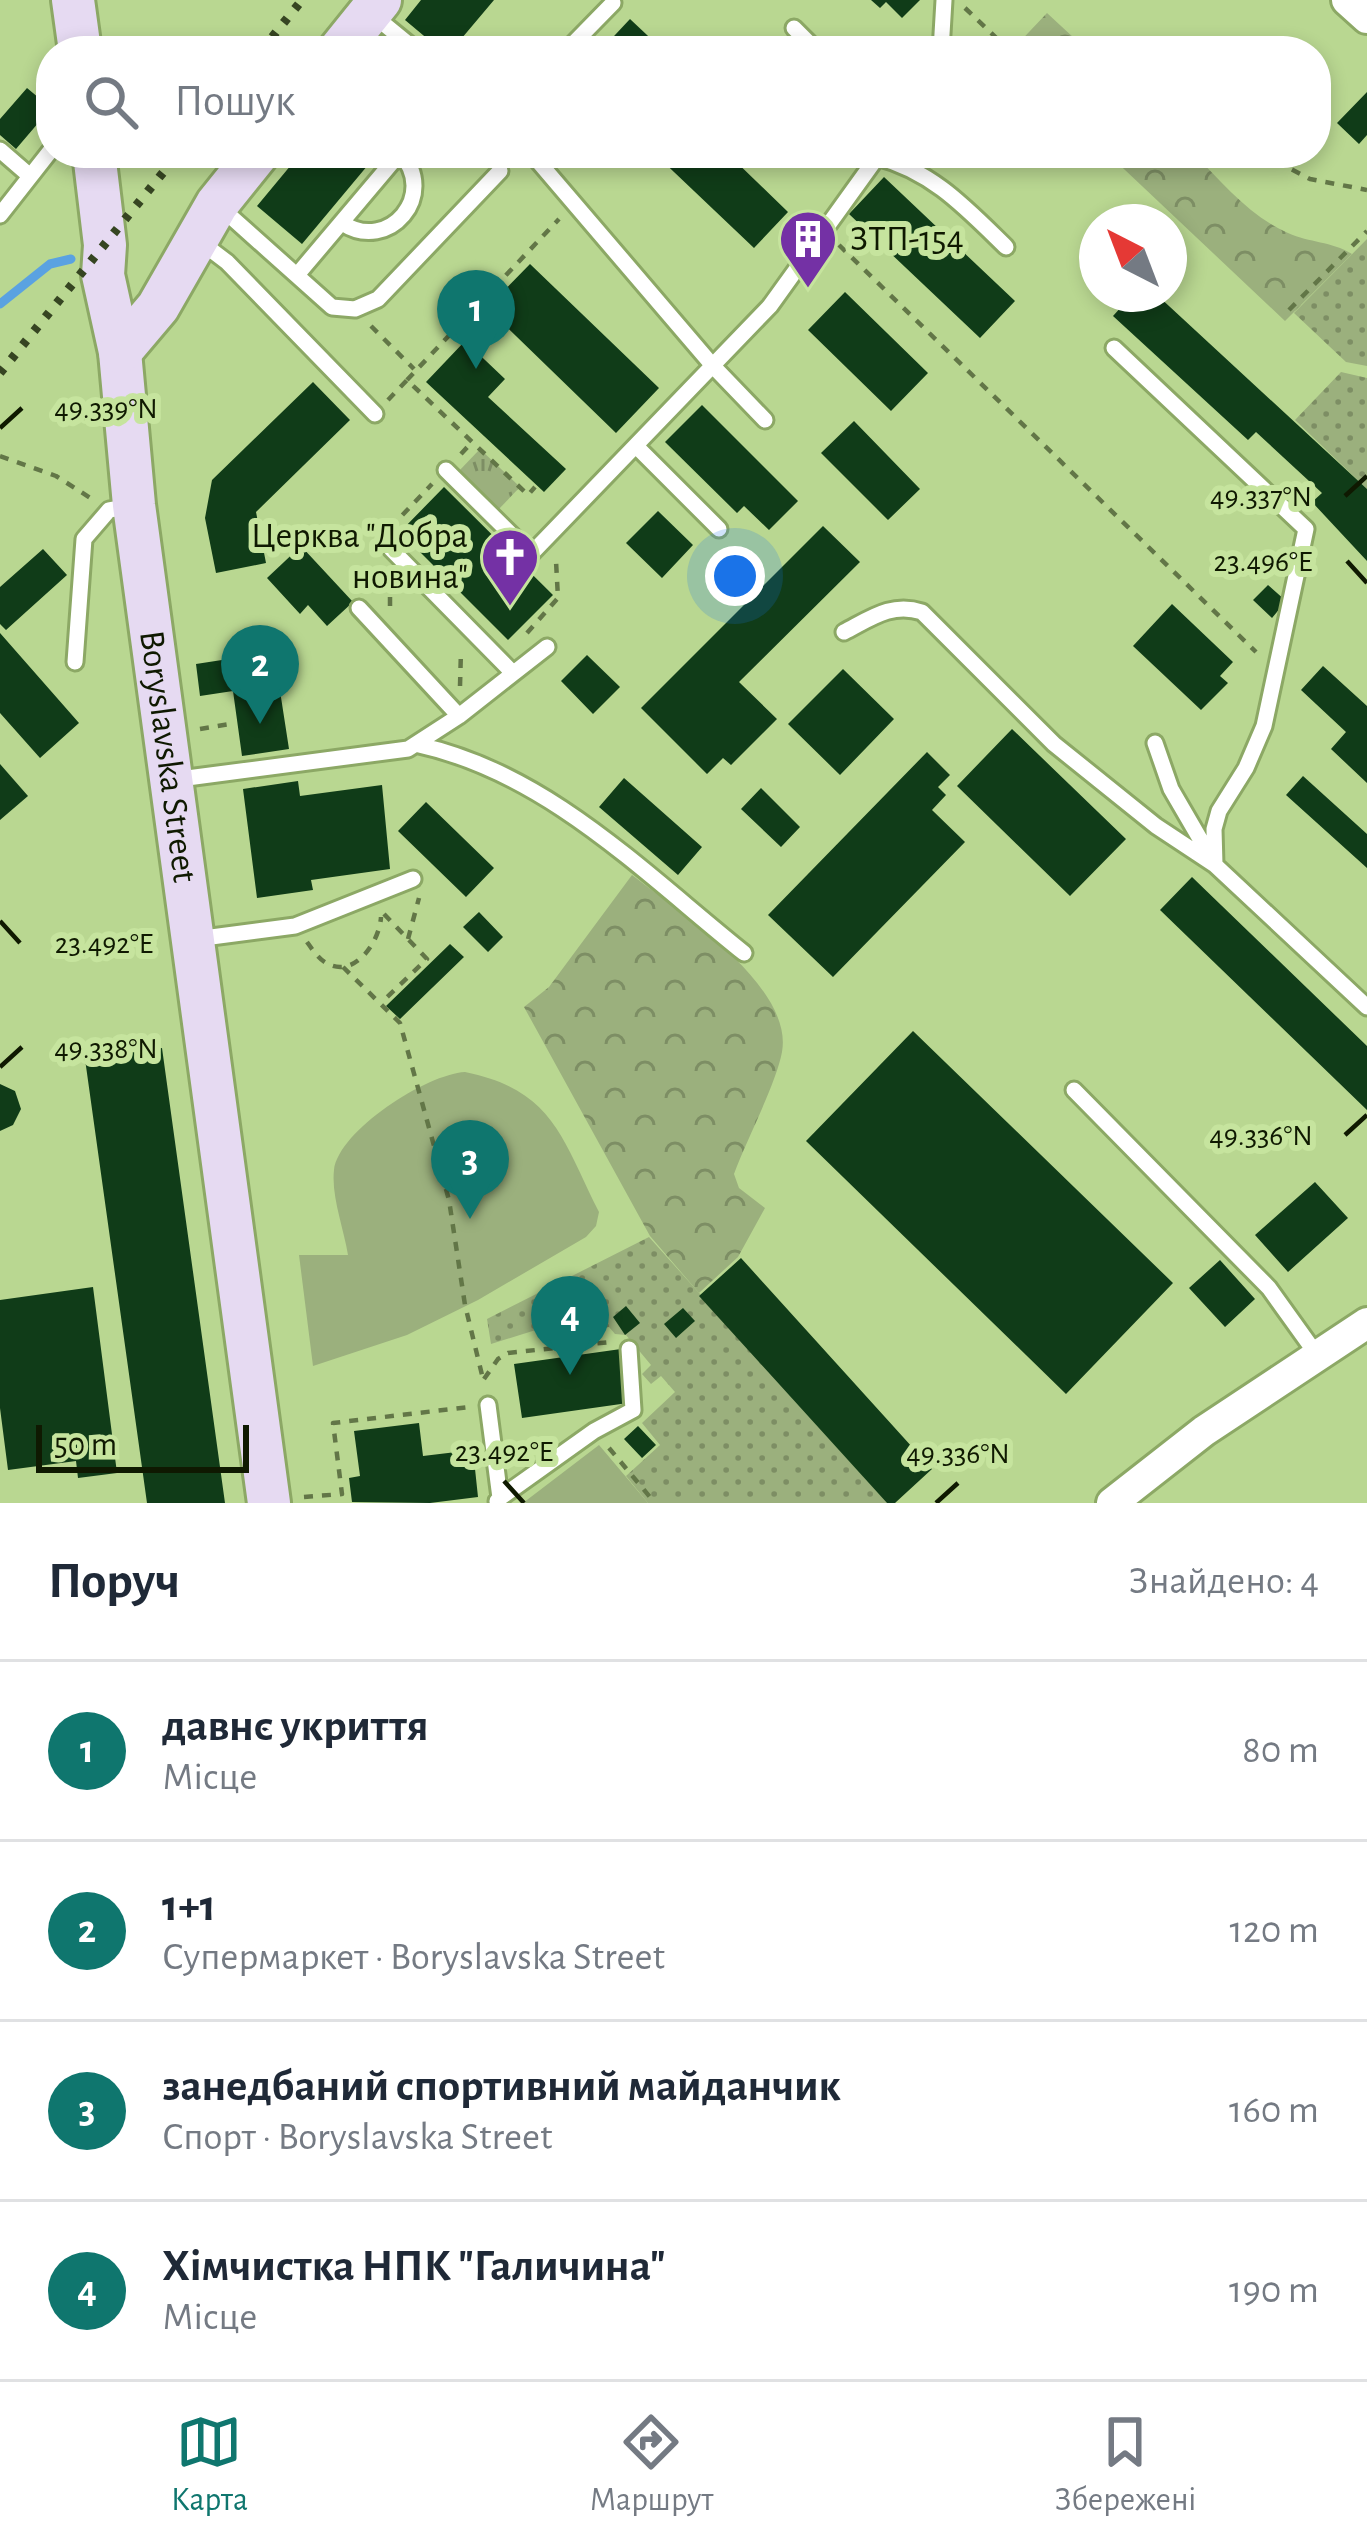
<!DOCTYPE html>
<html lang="uk">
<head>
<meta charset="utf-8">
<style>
	:root { --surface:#fff; --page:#f6f6f7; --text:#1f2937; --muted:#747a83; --line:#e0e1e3; --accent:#0f766e }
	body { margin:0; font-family:"Alegreya Sans",sans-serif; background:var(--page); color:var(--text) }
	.compass { position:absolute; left:1079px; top:204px; width:108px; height:108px; border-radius:50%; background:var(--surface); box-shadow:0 6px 18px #0003; rotate:318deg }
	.scale { position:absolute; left:36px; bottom:30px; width:213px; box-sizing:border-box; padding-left:12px; border:6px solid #0f1901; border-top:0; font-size:33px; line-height:42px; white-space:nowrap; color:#0f1901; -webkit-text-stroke:9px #c6e49e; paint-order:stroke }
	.you { position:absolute; left:735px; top:576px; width:42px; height:42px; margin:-30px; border:9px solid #fff; border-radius:50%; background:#1a73e8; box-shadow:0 0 0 18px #1a73e833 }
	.badge { display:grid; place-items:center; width:78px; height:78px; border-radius:50%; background:var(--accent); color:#fff; font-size:39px; font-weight:700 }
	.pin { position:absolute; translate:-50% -99px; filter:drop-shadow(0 3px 6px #0008) }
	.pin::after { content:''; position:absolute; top:63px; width:42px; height:36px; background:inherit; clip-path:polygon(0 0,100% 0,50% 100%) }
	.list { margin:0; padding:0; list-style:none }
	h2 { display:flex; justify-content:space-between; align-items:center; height:156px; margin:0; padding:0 48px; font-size:51px }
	h2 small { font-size:39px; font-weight:400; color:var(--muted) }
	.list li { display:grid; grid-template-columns:78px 1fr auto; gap:36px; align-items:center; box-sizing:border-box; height:180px; padding:0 48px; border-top:3px solid var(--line) }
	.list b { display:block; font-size:45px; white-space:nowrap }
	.list p { margin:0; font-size:39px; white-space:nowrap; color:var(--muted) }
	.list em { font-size:39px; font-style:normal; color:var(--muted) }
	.icon { flex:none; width:66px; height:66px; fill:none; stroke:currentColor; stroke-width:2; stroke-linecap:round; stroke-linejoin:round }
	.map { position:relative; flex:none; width:1367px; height:1503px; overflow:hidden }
	.search { position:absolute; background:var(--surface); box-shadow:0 6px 18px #0003; left:36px; right:36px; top:36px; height:132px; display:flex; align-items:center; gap:30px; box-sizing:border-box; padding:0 42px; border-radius:48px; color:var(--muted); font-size:45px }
	.sheet { height:876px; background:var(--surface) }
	nav { display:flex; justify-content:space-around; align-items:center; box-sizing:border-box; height:168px; border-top:3px solid var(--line); background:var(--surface); font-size:33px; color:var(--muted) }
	nav a { display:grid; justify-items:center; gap:6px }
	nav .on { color:var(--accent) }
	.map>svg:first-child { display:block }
	.grass { fill:#9bb07d }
	.forest { fill:url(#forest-crowns) }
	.park { fill:url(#park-tufts) }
	.garden { fill:url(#garden-dots) }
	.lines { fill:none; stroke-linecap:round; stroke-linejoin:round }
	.stream { stroke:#5aa2e1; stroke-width:9 }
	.building { fill:#103c18 }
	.lane-casing { stroke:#8ca865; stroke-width:21 }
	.street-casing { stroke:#8ca865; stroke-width:36 }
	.secondary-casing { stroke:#8ca865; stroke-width:48 }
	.path { stroke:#627647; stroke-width:4.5; stroke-dasharray:9 9; stroke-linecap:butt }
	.lane { stroke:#fff; stroke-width:15 }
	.street { stroke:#fff; stroke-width:30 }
	.secondary { stroke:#e6daf2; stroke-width:42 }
	.rail { stroke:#364522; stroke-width:9; stroke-dasharray:6 12; stroke-linecap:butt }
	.ticks { fill:none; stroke:#0f1901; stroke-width:4.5 }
	.labels { text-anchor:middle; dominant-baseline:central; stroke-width:12; stroke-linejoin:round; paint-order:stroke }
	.poi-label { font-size:36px; fill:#0f1901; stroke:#c6e49e; text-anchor:start }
	.street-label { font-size:36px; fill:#0f1901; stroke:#c6e49e }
	.ticks-label { font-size:30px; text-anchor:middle; fill:#0f1901; stroke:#c6e49e; stroke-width:12; stroke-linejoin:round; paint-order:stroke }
</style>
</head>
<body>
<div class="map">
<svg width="1367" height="1503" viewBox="0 0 1367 1503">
	<defs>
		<pattern id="forest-crowns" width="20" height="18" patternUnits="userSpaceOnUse" patternTransform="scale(3)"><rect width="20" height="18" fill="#9bb07d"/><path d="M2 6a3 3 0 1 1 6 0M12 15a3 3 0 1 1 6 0" fill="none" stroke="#7d8e64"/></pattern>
		<pattern id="park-tufts" width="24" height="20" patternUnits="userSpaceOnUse" patternTransform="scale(3)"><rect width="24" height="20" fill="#9bb07d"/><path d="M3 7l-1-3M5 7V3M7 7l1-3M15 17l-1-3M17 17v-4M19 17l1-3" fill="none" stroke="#7d8e64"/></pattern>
		<pattern id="garden-dots" width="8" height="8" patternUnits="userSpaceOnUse" patternTransform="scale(3)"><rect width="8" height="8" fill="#9bb07d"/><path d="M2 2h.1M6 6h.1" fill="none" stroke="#7d8e64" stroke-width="1.8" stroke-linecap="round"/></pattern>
	</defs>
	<rect width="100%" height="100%" fill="#b9d791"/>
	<path class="grass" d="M465 1072C554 1090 562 1139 599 1212L596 1226 586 1237 478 1300 407 1335 313 1366 299 1255H348C344 1229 331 1196 334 1170 339 1130 427 1074 465 1072Z
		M599 1445 648 1503H523Z"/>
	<path class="forest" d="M1047 13 1088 51H1011Z
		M1107 153H1193C1223 183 1249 216 1288 233 1310 243 1331 241 1352 254L1285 321Z
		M632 875C677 910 794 986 782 1052 776 1084 746 1141 734 1174L739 1188 765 1208 738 1257 699 1293 650 1236 524 1007 549 987Z"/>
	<path class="park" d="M480 449 520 487 498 510 458 472Z"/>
	<path class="garden" d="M1367 239V366L1346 362 1294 313Z
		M1341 372 1367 378V489L1295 420Z
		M649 1237 887 1503H648L626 1476 660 1445 642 1423 675 1392 661 1376 651 1384 642 1374 651 1365 626 1335 615 1334 609 1327 571 1335 539 1329 491 1344 487 1319Z"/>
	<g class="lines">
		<path class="stream" d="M0 304 50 264 71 259"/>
	</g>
	<path class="building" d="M421 0H494L451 51H442L405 20Z
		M871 0H920L902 18 886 2 880 8Z
		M630 19 664 51H600Z
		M27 88 51 108 16 149 0 135V119Z
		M1367 92V135L1359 144 1337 123Z
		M301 153H378L302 244 257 206Z
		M654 153H727L788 212 754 248Z
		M884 177 1015 301 980 338 849 214Z
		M530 264 659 388 616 433 487 308Z
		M845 292 928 373 891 411 808 330Z
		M1133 294H1156L1367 489V561L1312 502 1322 493 1256 432 1248 440 1113 316Z
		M465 341 505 379 488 397 566 469 544 492 426 382Z
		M313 382 350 420 256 512 266 563 216 573 205 518 212 480Z
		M702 405 798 501 769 530 744 506 737 513 665 442Z
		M854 421 920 489 888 520 821 453Z
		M444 487 553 595 508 640 400 532Z
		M658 511 693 545 662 578 626 543Z
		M823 526 860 562 739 682 777 719 731 765 723 758 707 774 641 708Z
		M301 546 353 602 327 626 308 605 300 614 267 578Z
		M43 549 67 575 6 630 0 624V587Z
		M1268 585 1286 601 1272 618 1253 600Z
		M1172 604 1233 662 1220 676 1228 683 1201 710 1133 646Z
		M0 633 79 723 40 758 0 713Z
		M274 652 289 749 242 756 233 691 200 696 196 664Z
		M587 655 620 687 593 714 561 681Z
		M1323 666 1367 706V783L1331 749 1346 732 1301 690Z
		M843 669 894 719 840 775 788 724Z
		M1012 729 1126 839 1070 896 957 786Z
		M927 752 950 775 938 787 946 795 932 810 965 842 833 977 768 915Z
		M0 764 28 796 0 820Z
		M1303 776 1367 834V868L1286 795Z
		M624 778 702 847 678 875 599 807Z
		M298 781 300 796 382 785 390 869 311 880 313 890 257 898 243 789Z
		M761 788 800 827 781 847 741 809Z
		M426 802 494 868 466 897 398 831Z
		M1192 877 1367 1046V1110L1160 910Z
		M479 912 503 937 488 952 463 927Z
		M450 944 464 957 400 1019 386 1006Z
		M913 1031 1173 1283 1066 1394 806 1141Z
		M162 1048 225 1503H147L85 1059Z
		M0 1084 15 1091 21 1109 13 1125 0 1131Z
		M1315 1182 1348 1218 1288 1272 1255 1235Z
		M741 1258 932 1469 895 1503H887L699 1296Z
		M1220 1260 1255 1299 1225 1327 1189 1288Z
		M93 1287 117 1473 78 1478 76 1461 8 1470 0 1408V1300Z
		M626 1306 640 1323 625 1335 613 1317Z
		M683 1308 695 1321 676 1338 664 1324Z
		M621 1349 628 1403 522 1418 514 1364Z
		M419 1423 423 1456 473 1450 478 1497 430 1503 352 1502 349 1478 360 1476 354 1431Z
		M638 1426 656 1445 642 1458 624 1439Z"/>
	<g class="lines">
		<g class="lane-casing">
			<path id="lane" d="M373 15 417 51
				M794 28 817 51
				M566 51 613 3
				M941 51 944 0
				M0 150 30 176
				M531 153 713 366 765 420
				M877 157C932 171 966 208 1006 247
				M219 206 332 307 355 309 378 299 500 171
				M0 215 51 150
				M342 223C389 254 439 194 400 153
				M198 240 227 262 375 414
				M297 275 400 153
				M1114 348 1306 529 1264 726 1246 768 1219 811 1214 829 1215 865
				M636 446 719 529
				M446 470 531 554 770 306 880 153
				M391 549 512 672
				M359 608 459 716
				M844 632C871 618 892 602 922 612L1054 744 1156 826 1215 865 1367 1007
				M75 662 84 539 109 510 131 506
				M1155 743 1171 789 1214 863
				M419 745C547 773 644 873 744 953
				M172 780 408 749 459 716 547 647
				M196 939 295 926 413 879
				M1074 1090 1269 1288 1317 1355
				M488 1405 500 1498 497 1501
				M500 1498 594 1431 633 1410 629 1349"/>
		</g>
		<g class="street-casing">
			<path id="street" d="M1347 0 1367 18
				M1112 1503 1204 1431 1367 1323"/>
		</g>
		<g class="secondary-casing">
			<g id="secondary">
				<path d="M73 0 80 51"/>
				<path d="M339 51 380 0"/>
				<path id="s1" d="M94 153 105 245 103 275 120 352 134 505 269 1503"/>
				<path d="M120 352 158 307 217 204 258 153"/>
			</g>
		</g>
		<path class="path" d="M965 8 1010 51
			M970 51 995 36
			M1260 153 1310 179 1367 190
			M839 245 1256 652
			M1289 310 1367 231
			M371 326 414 369
			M407 380 559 219
			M388 400 407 380 528 495 535 487
			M461 454 472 442
			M0 456 56 476 92 499
			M390 528 432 484
			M390 606V581
			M527 633 558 598 556 561
			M460 686 461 650
			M200 729 230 724
			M384 914 427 959 385 999
			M408 939 419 898
			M307 942C312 949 319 960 328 964 356 978 380 940 381 917
			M343 967 400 1023 449 1200 465 1305 484 1383
			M484 1379 498 1359 508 1353 610 1342
			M609 1448 655 1503
			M304 1497 342 1494 333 1423 469 1407"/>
		<use href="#lane" class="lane"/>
		<use href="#street" class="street"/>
		<use href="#secondary" class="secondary"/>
		<path class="rail" d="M261 51 302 0
			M0 373 179 153"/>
	</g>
	<path class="ticks" d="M0 428 22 408M1345 496 1367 476M1347 561 1367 583M0 921 20 943M0 1067 22 1047M1345 1135 1367 1115M504 1481 524 1503M936 1503 958 1483"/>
	<defs>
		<g id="building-pin" transform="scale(3)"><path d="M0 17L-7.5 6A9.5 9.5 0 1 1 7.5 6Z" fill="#7431a5" stroke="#c6e49e"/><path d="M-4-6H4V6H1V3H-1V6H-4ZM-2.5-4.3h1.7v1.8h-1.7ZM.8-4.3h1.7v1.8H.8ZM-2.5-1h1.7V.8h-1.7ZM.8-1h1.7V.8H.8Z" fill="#fff"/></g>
		<g id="church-pin" transform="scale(3)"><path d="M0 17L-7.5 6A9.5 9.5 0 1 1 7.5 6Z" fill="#7431a5" stroke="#c6e49e"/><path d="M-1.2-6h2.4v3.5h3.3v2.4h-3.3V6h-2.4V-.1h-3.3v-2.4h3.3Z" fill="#fff"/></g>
	</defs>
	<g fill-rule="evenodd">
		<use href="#building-pin" x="808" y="239"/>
		<use href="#church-pin" x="510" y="557"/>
	</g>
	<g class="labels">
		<g class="poi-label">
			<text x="850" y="239">ЗТП-154</text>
			<text x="468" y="536" text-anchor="end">Церква "Добра<tspan x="468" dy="41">новина"</tspan></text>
		</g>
		<g class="street-label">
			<text stroke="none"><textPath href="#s1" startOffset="609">Boryslavska Street</textPath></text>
		</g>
	</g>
	<g class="ticks-label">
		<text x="106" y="418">49.339°N</text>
		<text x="1261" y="506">49.337°N</text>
		<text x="1263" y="571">23.496°E</text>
		<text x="104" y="953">23.492°E</text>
		<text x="106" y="1058">49.338°N</text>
		<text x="1261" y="1145">49.336°N</text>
		<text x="504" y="1461">23.492°E</text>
		<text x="958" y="1463">49.336°N</text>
	</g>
</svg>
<svg class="compass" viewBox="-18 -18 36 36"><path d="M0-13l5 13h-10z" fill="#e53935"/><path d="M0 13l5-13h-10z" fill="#747a83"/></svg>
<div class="scale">50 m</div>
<div class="you"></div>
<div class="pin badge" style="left:476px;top:369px">1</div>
<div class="pin badge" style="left:260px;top:724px">2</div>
<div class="pin badge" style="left:470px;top:1219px">3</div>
<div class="pin badge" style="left:570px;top:1375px">4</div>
<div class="search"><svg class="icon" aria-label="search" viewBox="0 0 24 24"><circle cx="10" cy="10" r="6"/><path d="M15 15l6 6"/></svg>Пошук</div>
</div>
<section class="sheet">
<h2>Поруч<small>Знайдено: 4</small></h2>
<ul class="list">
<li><span class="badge">1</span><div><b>давнє укриття</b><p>Місце</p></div><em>80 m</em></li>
<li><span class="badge">2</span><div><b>1+1</b><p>Супермаркет · Boryslavska Street</p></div><em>120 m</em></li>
<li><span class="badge">3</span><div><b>занедбаний спортивний майданчик</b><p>Спорт · Boryslavska Street</p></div><em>160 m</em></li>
<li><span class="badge">4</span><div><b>Хімчистка НПК &quot;Галичина&quot;</b><p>Місце</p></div><em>190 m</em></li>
</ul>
</section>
<nav>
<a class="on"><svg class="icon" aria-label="map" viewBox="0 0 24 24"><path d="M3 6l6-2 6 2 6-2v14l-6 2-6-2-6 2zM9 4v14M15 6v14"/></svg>Карта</a>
<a><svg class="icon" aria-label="directions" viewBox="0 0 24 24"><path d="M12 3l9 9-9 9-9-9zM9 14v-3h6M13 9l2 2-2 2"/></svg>Маршрут</a>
<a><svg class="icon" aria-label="saved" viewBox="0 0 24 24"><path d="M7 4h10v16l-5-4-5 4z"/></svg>Збережені</a>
</nav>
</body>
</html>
